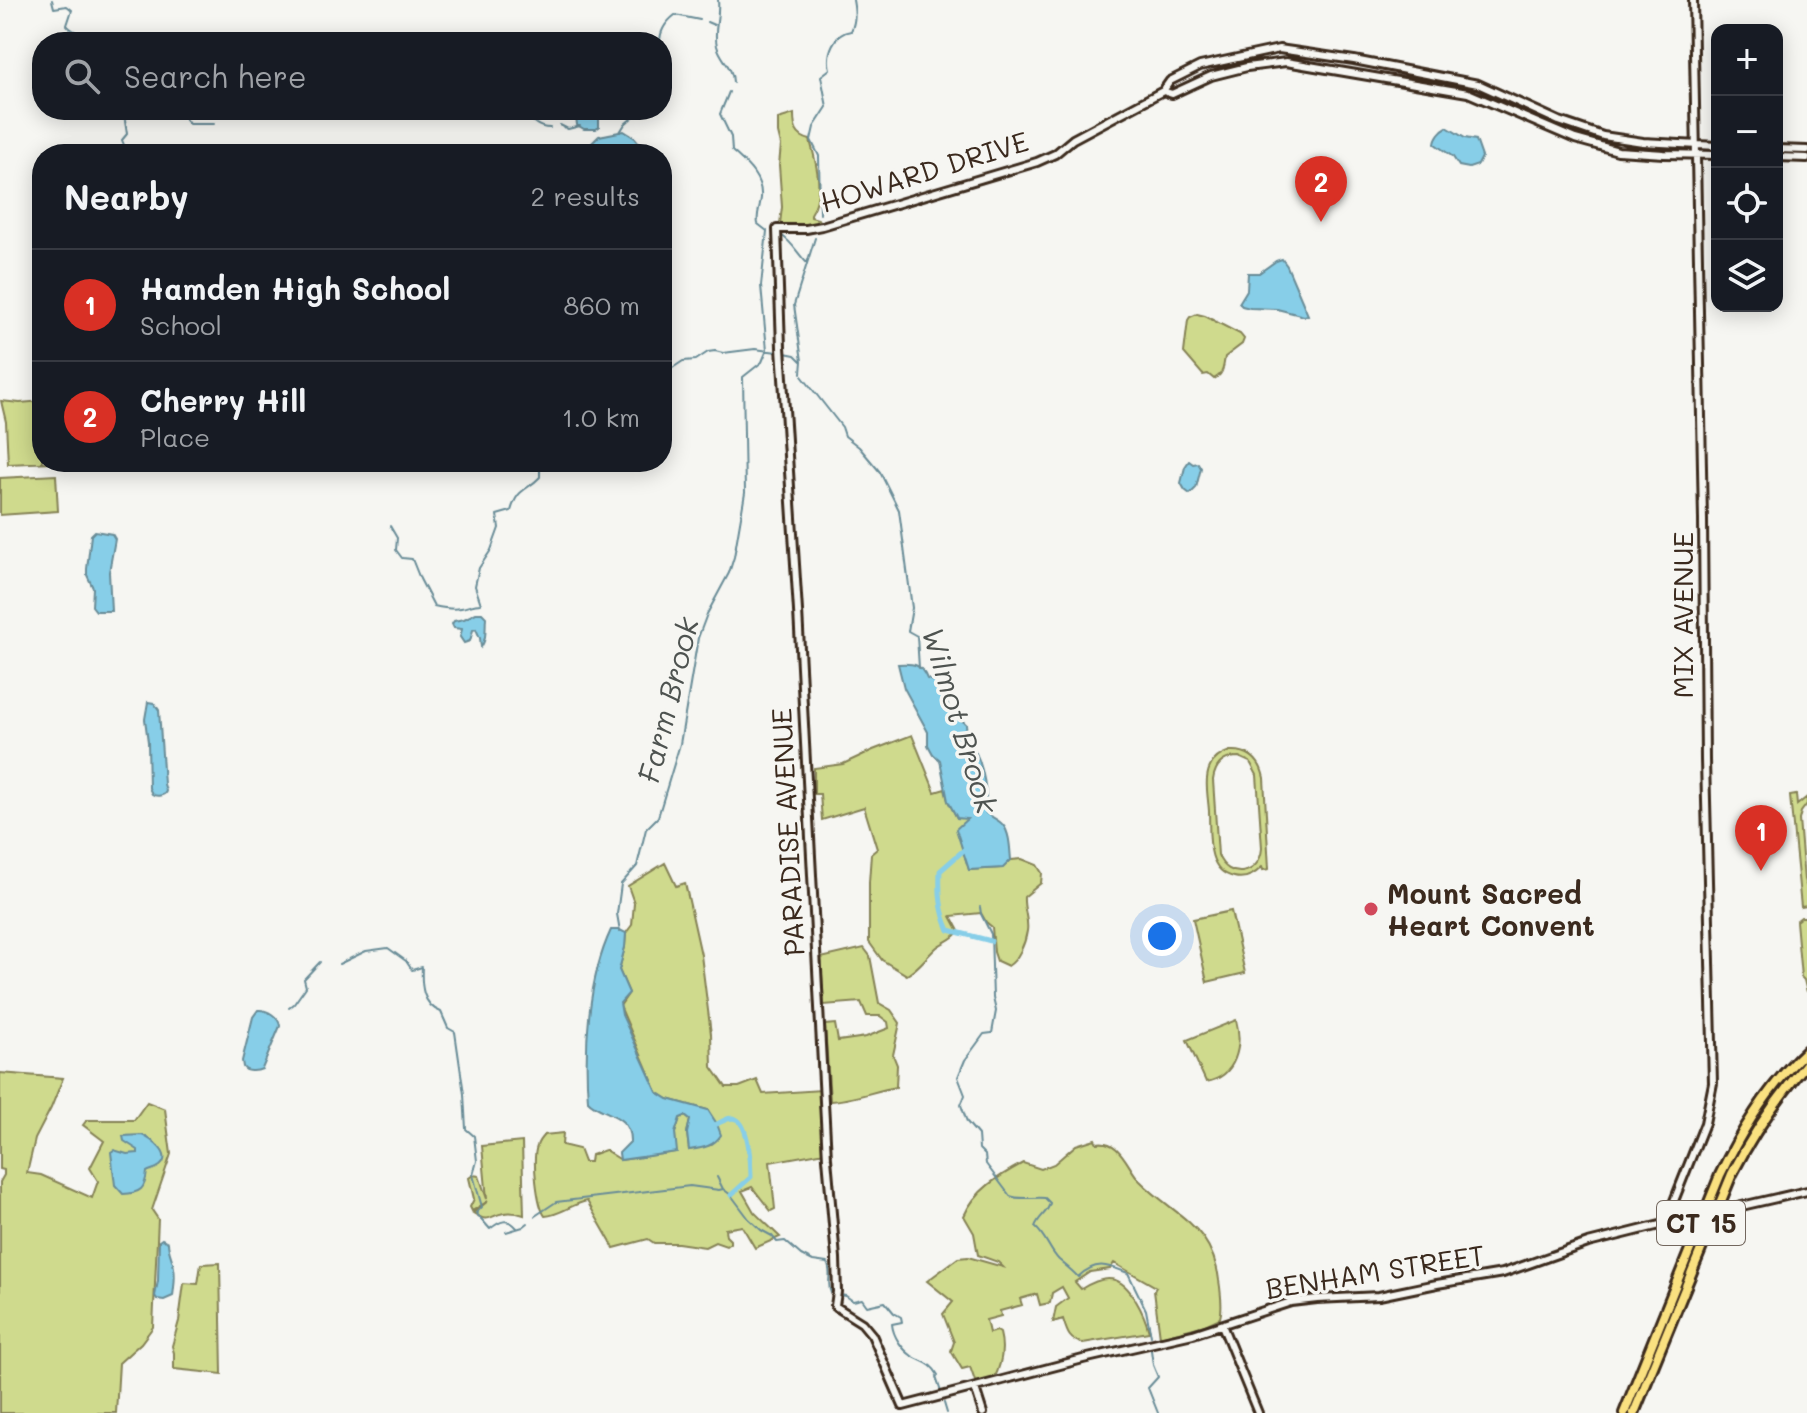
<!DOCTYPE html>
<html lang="en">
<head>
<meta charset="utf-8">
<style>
	:root { --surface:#171b24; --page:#20242c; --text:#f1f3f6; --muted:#9ea1a6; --line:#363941; --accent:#d93025 }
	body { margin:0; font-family:Mali,sans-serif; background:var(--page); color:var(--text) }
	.controls { position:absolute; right:24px; top:24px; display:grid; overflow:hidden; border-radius:16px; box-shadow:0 4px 20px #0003 }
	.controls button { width:72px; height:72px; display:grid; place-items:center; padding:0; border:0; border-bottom:2px solid var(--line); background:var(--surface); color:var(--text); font:40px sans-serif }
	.you { position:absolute; left:1162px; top:936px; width:28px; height:28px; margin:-20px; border:6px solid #fff; border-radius:50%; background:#1a73e8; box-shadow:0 0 0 12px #1a73e833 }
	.badge { display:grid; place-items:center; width:52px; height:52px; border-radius:50%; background:var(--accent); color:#fff; font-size:26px; font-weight:700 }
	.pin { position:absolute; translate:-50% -66px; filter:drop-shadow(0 2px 4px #0008) }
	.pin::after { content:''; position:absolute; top:42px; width:28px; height:24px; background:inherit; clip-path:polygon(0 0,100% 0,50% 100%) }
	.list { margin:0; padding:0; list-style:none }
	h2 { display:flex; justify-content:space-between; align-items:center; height:104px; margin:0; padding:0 32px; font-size:34px }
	h2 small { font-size:26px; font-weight:400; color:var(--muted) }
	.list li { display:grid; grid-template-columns:52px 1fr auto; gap:24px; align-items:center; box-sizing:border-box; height:112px; padding:0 32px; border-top:2px solid var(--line) }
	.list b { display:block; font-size:30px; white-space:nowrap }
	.list p { margin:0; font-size:26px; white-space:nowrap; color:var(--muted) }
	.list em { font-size:26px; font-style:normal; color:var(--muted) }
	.icon { flex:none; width:44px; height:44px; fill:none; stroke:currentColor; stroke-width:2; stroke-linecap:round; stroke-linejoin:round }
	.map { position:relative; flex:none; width:1807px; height:1413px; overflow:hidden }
	.search { position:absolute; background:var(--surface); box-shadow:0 4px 20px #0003; left:32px; top:32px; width:640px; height:88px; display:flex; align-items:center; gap:20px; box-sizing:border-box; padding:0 28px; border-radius:32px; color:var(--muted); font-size:30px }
	.panel { position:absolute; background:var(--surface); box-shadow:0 4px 20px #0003; left:32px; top:144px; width:640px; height:328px; border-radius:32px }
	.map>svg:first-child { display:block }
	.green { fill:#cfda8d; stroke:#858256; stroke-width:2; fill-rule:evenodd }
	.water { fill:#87cee8; stroke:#698c97; stroke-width:2 }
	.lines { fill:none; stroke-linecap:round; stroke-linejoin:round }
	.stream { stroke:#698c97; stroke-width:2 }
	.canal { stroke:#87cee8; stroke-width:5 }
	.secondary-casing { stroke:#3b2a1e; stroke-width:12 }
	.highway-casing { stroke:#3b2a1e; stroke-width:14 }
	.secondary { stroke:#f6f6f2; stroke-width:6 }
	.highway { stroke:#fae180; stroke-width:8 }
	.secondary-bridge-casing { stroke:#3b2a1e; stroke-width:12; stroke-linecap:butt }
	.secondary-bridge { stroke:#f6f6f2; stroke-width:6 }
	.poi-dot { fill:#d1495b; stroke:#f6f6f2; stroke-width:3 }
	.labels { text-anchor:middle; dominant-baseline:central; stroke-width:7; stroke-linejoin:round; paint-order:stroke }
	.shield { fill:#f6f6f2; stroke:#73675e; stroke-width:2 }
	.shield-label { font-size:26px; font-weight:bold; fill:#3b2a1e }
	.street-label { font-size:28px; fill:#3b2a1e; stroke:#f6f6f2 }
	.poi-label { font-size:28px; font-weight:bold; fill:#3b2a1e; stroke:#f6f6f2; text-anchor:start }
	.water-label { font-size:30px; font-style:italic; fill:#4e5350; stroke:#f6f6f2 }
</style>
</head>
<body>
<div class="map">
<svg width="1807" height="1413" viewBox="0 0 1807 1413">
	<rect width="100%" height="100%" fill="#f6f6f2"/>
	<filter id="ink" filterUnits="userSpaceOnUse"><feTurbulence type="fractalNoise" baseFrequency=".0125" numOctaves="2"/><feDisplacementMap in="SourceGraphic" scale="16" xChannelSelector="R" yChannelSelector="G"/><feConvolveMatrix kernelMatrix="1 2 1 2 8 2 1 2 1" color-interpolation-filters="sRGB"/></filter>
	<g filter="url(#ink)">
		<path class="green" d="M794 114C794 127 795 136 810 140 816 162 825 193 811 214V217L818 219 820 223 782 226 780 224 782 207 779 165 781 145 778 133V119Z
			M1197 314 1205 316 1240 334 1244 339 1242 344 1225 357C1223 367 1224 374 1214 379L1208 374 1203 375 1184 353 1188 320 1190 317Z
			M1 401 20 403 42 401V462H53L8 464 6 422Z
			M56 475 58 511 0 515V478Z
			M912 735 935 792 945 789 948 801 957 818H969L957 830 969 870 1002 868 1011 860 1022 859 1037 865 1042 873 1041 883 1024 897C1023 909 1029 920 1027 931 1025 944 1018 960 1008 966L997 961 994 952 992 927 986 922 981 913 951 916 959 931C953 940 944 941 937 947 926 957 919 968 907 975L882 960 869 942V882L871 854 877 849 864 807 822 820 820 794H814V768L843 764 873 750Z
			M1230 751C1249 750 1260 759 1264 778L1269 869 1263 870 1262 867C1254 875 1245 880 1234 877 1205 871 1210 833 1209 811 1208 797 1204 779 1210 767 1214 758 1221 754 1230 751ZM1239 757 1250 762 1257 775 1262 848C1260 876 1228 881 1218 855L1213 780C1215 765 1224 757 1239 757Z
			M1796 795 1797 805 1807 797V804L1801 812 1799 820 1804 880 1807 887V906L1801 907 1790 796Z
			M665 863 676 886 685 883 701 955 711 1034 712 1067 726 1087H739L757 1080 763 1094 821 1090 825 1152 770 1162 775 1209 771 1211 752 1187 742 1191 754 1212 780 1237 755 1248 742 1226 725 1229 726 1236 730 1240V1243L726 1246 715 1242 705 1247 678 1243H654L648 1239 614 1248 587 1201C572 1204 560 1215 545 1216 537 1205 532 1159 537 1146 538 1142 542 1137 544 1135L563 1133 562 1145 579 1149 584 1162H590L591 1155 605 1150 621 1160 676 1152 675 1133 680 1118 685 1116 690 1120 687 1133 689 1150 711 1145 708 1110 668 1099 657 1092 620 1006 629 993 619 970 625 947 626 933 632 925 634 903 628 886Z
			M1231 911 1245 973 1207 982 1193 919Z
			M1801 917H1807V992L1804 980 1801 977 1796 921Z
			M864 948 870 956 879 1003 891 1010 900 1023 893 1055 897 1065 896 1087C874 1091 852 1100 830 1101L825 1025 835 1024 838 1041 866 1037 889 1028 888 1022 880 1016H867L861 1002 824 1005 821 958Z
			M1236 1020C1243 1046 1236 1077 1206 1082L1187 1040Z
			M0 1073 63 1078 51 1108 35 1139 27 1173 41 1175 92 1198 98 1181 90 1168 104 1141 83 1125 87 1120H134L147 1102 165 1109 171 1154 152 1210 158 1219 153 1327 141 1343 119 1363 116 1413H0V1182L4 1175V1170L0 1169Z
			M1095 1139 1097 1143C1120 1139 1127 1167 1140 1181 1178 1219 1214 1225 1220 1287 1221 1298 1223 1308 1220 1318L1205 1325 1160 1337 1154 1291 1156 1287 1114 1263 1110 1269 1090 1272 1075 1282 1081 1289C1105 1274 1121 1274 1136 1301 1142 1311 1146 1320 1149 1332L1083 1343C1069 1341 1067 1332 1063 1319L1053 1322 1056 1307 1068 1298 1062 1287 1052 1293 1050 1303 1040 1305 1037 1294 1020 1299 1022 1305 1000 1311 1001 1316 986 1320 989 1333 997 1331 1000 1333C1004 1348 1001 1365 994 1379L976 1384 970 1367 962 1369 951 1351 954 1342 943 1314 953 1302 927 1281 958 1258 968 1257 1003 1267 998 1262 978 1255 974 1233 964 1216C975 1190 999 1176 1023 1163L1041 1169 1054 1164 1076 1145Z
			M522 1142 524 1215C518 1213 510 1212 504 1213 488 1216 490 1224 473 1213L488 1201 472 1211 470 1207 474 1199 469 1178 473 1175 479 1176 487 1199 482 1146Z
			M220 1263 222 1374 174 1369V1353L172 1346 179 1321 184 1283 198 1284 201 1264Z"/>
		<path class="water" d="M587 111 594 113 599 119V127L596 129H584L577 125 576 116 579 113Z
			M1447 127 1465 138 1476 140 1482 157 1478 165 1469 168 1459 166 1453 157 1435 144C1435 137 1441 130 1447 127Z
			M624 131 635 138 640 144 636 154H618L621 151 619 147 615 146 610 148 611 154H593L592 143 599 136Z
			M1282 259 1287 266 1308 315 1304 316 1277 309 1250 308 1242 306 1239 303 1247 290 1248 273H1259L1276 261Z
			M1189 461 1193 464 1198 463 1201 468 1196 488 1190 494 1185 490 1181 483 1185 467Z
			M95 531 112 534 115 539 109 572 111 611H96L92 606 93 588 87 575V569L91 535Z
			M476 613H482L486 617C485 627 487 640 481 647L480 638 476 629 473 630 470 641 464 643 460 637 462 629 454 628 452 624 454 621 464 619Z
			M898 664C914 663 921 664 927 679L938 682 950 710 966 724C967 744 973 744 979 760 985 777 987 795 986 813 991 817 999 820 1003 825 1010 833 1010 850 1011 860L1003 868 969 870 956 829 967 819 957 818 948 801 940 760 933 754 928 745V732L904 688Z
			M148 702 154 703 159 710 164 784 166 791C165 796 156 797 152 794L149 788 148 742 145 719Z
			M611 930H620L626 933 625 947 619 970 629 993 620 1003 622 1015 657 1092 668 1099 708 1110 717 1124 721 1135C713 1147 703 1148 689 1150L687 1133 690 1120 685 1116 680 1118 675 1133 677 1152 620 1160 619 1153 630 1142C631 1113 601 1115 588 1101 584 1047 588 979 611 930Z
			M258 1010C267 1009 279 1017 280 1026L262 1069C256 1072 246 1072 243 1067L242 1061 253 1017Z
			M142 1135C151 1139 174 1155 160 1166 156 1169 151 1170 147 1172 145 1189 141 1193 123 1194L115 1185 111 1152 114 1150 127 1154 138 1153V1150L124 1141 123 1136Z
			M162 1239 168 1242C168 1252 173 1259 174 1268 176 1278 174 1287 173 1296L164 1300 157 1299 155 1296 158 1281 159 1241Z"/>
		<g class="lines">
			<path class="stream" d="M52 0 54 8 67 6 72 10 67 25C72 32 82 32 84 42
				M718 0C720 16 713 30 717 46 721 60 733 67 733 82
				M707 22 714 25
				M660 42C660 31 666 22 675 15L700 20
				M116 110 120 117 125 119 143 110
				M179 110 189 124H214
				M530 110C529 122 539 128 550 128
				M560 125 568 129 580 126
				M620 132 625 124 641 110
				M124 145 122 140 127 134 125 121
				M820 214 819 156 811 140 814 127 827 107 821 76 830 69C826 53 834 33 851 31 856 21 855 11 853 0
				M781 235C792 242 798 254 807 263
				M785 353 795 355 801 361
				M801 373 802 361 794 305 815 238
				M662 375 683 361 696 360 708 352 715 351 723 353 755 349 777 352
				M802 376 842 427 845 436 859 447 880 472 899 510 912 608 908 631 917 636 919 668
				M390 526 397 538 396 550 402 558 412 559 420 579 434 606C443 608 452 610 461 608 468 607 473 604 481 604L475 586 479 568 491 550 499 528 497 515 511 511C518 487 526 492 540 477V465L542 462
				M980 907 981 914 991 934 993 998 996 1011 992 1033 984 1034 965 1060 958 1077 965 1095 961 1105 967 1122 978 1135 979 1149 985 1155 986 1164 1010 1196C1018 1200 1035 1197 1045 1198L1050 1203C1048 1213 1038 1217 1035 1227 1046 1236 1049 1250 1059 1260 1065 1265 1073 1271 1078 1277 1096 1260 1107 1265 1128 1273L1146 1310 1151 1336
				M620 931 617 914 621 884 637 866 646 829 658 817 680 744 698 638 707 614 729 573 734 557 745 493 743 377 762 362 767 350 761 286 767 231 758 224C756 215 760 208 761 198 763 177 745 163 732 151L731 137 720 114 729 92
				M339 964 366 951 388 948 406 961 412 970 422 967C421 985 422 1005 441 1012L448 1028 455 1032 464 1094 466 1129 474 1136 477 1161 473 1175 482 1207 476 1213 490 1229C500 1221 508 1217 517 1228
				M289 1008 294 1004 306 987 304 979 320 962
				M717 1177 723 1189 731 1195 749 1219 761 1230 772 1236 777 1242 785 1241 801 1255 813 1261 827 1263C833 1273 826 1282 831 1293L834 1294
				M535 1216 556 1202 690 1186 719 1190 723 1189
				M506 1232 523 1227 528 1223
				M840 1295 846 1296 853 1301 862 1299 867 1306 885 1302 894 1313 901 1317 902 1322 892 1324C893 1336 902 1349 912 1356 923 1363 931 1362 938 1375L936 1377 941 1392
				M1151 1350 1153 1365 1158 1377 1148 1388 1158 1413
				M944 1403 947 1413"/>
			<path class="canal" d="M965 849 940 871C939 892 940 911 949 930L991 941
				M717 1124C723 1121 730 1116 736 1119 749 1125 751 1164 751 1177L731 1195"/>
			<g class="secondary-casing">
				<path id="secondary" d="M1163 91 1172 94 1211 76 1247 67 1286 62 1468 93 1575 139 1618 151 1664 154 1717 155
					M1777 149 1807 150
					M1777 157 1807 158
					M1746 1205 1807 1191
					M1684 1219 1588 1243 1503 1273 1437 1284 1379 1296 1317 1299 1291 1302 1193 1334 1083 1359 903 1406 872 1335 862 1323 835 1306 837 1292 836 1258 827 1158 798 611 781 347 777 229H806L822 226 1037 162 1055 154 1073 139 1163 91 1170 81 1200 66 1279 49 1354 60 1478 84 1559 121 1603 136 1643 142 1717 146
					M1672 1222 1670 1211 1705 1123 1713 1083 1705 760 1703 520 1693 0
					M1222 1325 1258 1413
					M975 1388 983 1413"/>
			</g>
			<g class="highway-casing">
				<path id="highway" d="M1624 1413 1720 1175C1742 1129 1769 1085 1807 1050
					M1634 1413 1732 1174C1753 1133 1777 1098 1807 1063"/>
			</g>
			<use href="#secondary" class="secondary"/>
			<use href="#highway" class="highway"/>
			<g class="secondary-bridge-casing">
				<path id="secondary-bridge" d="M1684 1219 1746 1205"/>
			</g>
			<use href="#secondary-bridge" class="secondary-bridge"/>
		</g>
	</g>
	<circle class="poi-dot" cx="1371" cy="909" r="8"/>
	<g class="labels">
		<rect class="shield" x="1657" y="1201" width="88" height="44" rx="6"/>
		<g class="shield-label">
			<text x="1701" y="1223">CT 15</text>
		</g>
		<g class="street-label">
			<text transform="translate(924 171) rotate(-17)">HOWARD DRIVE</text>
			<text transform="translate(1682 615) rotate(-90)">MIX AVENUE</text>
			<text transform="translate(787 832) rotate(-93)">PARADISE AVENUE</text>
			<text transform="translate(1375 1271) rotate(-9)">BENHAM STREET</text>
		</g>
		<g class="poi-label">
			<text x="1387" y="893">Mount Sacred<tspan x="1387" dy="32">Heart Convent</tspan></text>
		</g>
		<g class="water-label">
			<text transform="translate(667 700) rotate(-76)">Farm Brook</text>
			<text transform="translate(961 720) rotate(73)">Wilmot Brook</text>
		</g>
	</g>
</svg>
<div class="controls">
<button>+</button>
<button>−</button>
<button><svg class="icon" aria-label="locate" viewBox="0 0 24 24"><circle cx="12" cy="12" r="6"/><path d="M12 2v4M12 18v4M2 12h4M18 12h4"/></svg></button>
<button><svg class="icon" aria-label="layers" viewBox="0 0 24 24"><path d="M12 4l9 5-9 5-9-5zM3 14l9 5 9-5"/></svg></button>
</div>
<div class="you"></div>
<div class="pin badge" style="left:1761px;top:871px">1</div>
<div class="pin badge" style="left:1321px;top:222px">2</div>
<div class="search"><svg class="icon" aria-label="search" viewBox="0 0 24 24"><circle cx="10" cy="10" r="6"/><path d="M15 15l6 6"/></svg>Search here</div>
<section class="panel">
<h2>Nearby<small>2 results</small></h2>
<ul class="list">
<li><span class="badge">1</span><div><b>Hamden High School</b><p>School</p></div><em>860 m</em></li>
<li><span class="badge">2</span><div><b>Cherry Hill</b><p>Place</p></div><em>1.0 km</em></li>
</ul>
</section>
</div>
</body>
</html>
